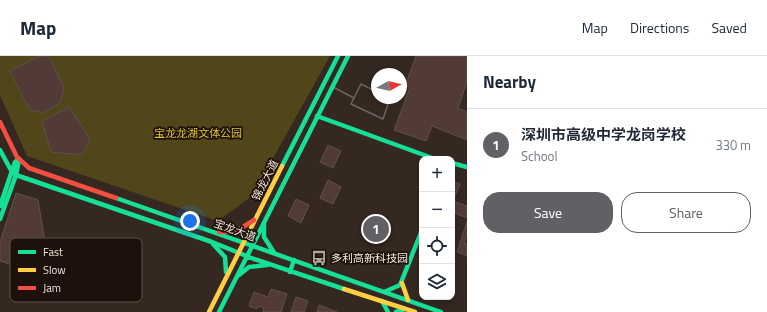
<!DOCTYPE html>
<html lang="en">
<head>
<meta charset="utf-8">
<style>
	:root { --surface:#fff; --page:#f2f2f3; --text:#1f2937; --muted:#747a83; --line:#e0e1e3; --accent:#616064 }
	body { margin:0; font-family:"Titillium Web","Noto Sans SC",sans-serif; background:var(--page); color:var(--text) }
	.controls { position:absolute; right:12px; bottom:12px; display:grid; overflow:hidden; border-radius:8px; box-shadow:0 2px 6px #0003 }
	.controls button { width:36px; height:36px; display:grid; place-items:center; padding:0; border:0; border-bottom:1px solid var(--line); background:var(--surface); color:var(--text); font:20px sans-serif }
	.compass { position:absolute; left:371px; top:12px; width:36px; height:36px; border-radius:50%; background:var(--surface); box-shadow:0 2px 6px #0003; rotate:82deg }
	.you { position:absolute; left:190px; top:165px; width:14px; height:14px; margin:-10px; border:3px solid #fff; border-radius:50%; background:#1a73e8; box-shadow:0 0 0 6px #1a73e833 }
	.badge { display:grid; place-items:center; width:26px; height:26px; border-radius:50%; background:var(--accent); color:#fff; font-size:13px; font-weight:700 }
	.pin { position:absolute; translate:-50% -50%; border:2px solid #fff; box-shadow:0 1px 4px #0006 }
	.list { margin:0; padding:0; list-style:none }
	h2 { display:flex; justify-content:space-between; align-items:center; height:52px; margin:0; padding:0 16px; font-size:17px }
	h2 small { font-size:13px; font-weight:400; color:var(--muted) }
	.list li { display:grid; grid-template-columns:26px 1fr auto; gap:12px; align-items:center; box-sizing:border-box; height:72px; padding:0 16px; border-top:1px solid var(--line) }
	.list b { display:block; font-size:15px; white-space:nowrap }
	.list p { margin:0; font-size:13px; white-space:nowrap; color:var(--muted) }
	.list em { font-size:13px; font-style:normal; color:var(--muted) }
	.actions { display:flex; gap:8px; padding:12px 16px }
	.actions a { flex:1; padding:9px 0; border:1px solid var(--accent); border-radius:16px; text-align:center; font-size:14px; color:var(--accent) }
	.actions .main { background:var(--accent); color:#fff }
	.icon { flex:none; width:22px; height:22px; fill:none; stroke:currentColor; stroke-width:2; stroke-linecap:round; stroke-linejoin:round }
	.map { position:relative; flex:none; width:467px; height:256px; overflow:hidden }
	header { display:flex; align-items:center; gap:24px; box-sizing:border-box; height:56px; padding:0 20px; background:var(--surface); border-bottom:1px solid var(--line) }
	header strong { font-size:19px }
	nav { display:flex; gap:22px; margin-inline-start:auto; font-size:14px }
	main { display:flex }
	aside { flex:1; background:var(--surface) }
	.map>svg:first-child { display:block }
	.green { fill:#51461a }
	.building { fill:#523b36; stroke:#5d514d }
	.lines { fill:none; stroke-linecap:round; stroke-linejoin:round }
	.lane { stroke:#6a6661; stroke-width:1.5 }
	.fast { stroke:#16e098; stroke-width:4.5 }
	.slow { stroke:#ffcf43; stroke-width:4.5 }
	.jam { stroke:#f24e42; stroke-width:4.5 }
	.labels { text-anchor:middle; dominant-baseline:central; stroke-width:3.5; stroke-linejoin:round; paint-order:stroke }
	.park-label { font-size:11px; fill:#dcc233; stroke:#1c110b }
	.street-label { font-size:11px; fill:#f6e6de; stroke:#1c110b }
	.poi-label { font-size:11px; fill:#f6e6de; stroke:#1c110b; text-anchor:start }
	.key { fill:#1c110b; stroke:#5d514a; stroke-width:1 }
	.key-label { font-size:11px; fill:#f6e6de }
</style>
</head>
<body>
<header>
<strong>Map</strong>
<nav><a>Map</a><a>Directions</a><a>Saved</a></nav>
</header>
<main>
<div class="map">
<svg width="467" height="256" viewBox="0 0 467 256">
	<rect width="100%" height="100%" fill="#342820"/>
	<path class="green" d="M0 0H330L252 140 218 165 27 100 0 39Z"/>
	<path class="building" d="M39 0H49L64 32 60 47 42 57 29 53 10 15Z
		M416 0H467V26L458 52 467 56V84L432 70 426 85 394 74 410 31 405 30Z
		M69 51 90 83 82 99 51 96 42 65Z
		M328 89 341 95 333 112 320 106Z
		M328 124 341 131 333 148 320 142Z
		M455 126 460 128 453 145 467 150V162L452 156V133Z
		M16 137 38 144 51 222 0 205V186Z
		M296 143 309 149 301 167 288 160Z
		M467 165V179L464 187 467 188V200L457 196Z
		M271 233 287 238 281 256H263L264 252 258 250 257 253 249 250 254 236 268 241Z
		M296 241 308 245 304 256H291Z
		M319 249 337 256H317Z"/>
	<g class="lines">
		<path class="lane" d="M333 31 354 42
			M377 36 361 28 351 48 383 63 390 42"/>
		<path class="fast" d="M317 60 435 103
			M0 94 12 116 16 119 212 186 254 203 344 233
			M452 107 467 111
			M282 110 338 0
			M116 142 441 256
			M0 150 15 106 19 103
			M0 163 16 119 19 104
			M264 167V181L275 198
			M213 188 225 201 226 216
			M290 216 294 204
			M239 219 249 211 267 209
			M384 236 400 229 422 174
			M382 245 388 256
			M219 256 348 0
			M396 256 405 253"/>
		<path class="slow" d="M402 227 408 244
			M344 233 415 256
			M209 256 282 110"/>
		<path class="jam" d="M0 66 17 101 29 112 116 142
			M219 176H235L254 164"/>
	</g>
	<defs>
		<g id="bus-bare" transform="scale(1.2)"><path d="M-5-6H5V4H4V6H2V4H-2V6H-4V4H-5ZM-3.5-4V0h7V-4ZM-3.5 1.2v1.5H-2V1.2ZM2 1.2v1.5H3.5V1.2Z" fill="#b2a49c" stroke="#1c110b" stroke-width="2.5" paint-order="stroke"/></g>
	</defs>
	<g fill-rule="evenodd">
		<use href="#bus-bare" x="319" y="202"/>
	</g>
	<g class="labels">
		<g class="park-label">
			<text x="198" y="77">宝龙龙湖文体公园</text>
		</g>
		<g class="street-label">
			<text transform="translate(265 124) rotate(-63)">锦龙大道</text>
			<text transform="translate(235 174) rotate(20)">宝龙大道</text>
		</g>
		<g class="poi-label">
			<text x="331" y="202">多利高新科技园</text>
		</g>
	</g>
	<rect x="10" y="182" width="132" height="64" rx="6" class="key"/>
	<rect x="18" y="194" width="18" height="4" fill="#16e098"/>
	<rect x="18" y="212" width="18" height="4" fill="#ffcf43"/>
	<rect x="18" y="230" width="18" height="4" fill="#f24e42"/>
	<g class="key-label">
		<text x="43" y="200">Fast</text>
		<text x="43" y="218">Slow</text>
		<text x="43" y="236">Jam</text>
	</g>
</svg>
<div class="controls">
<button>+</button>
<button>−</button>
<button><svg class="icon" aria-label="locate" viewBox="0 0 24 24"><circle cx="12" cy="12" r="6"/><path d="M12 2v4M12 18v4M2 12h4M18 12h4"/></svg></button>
<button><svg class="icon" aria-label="layers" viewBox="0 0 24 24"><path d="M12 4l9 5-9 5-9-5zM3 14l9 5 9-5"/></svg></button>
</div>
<svg class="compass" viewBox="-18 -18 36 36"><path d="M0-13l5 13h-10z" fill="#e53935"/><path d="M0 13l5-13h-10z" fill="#747a83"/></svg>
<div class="you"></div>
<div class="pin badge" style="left:376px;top:173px">1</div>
</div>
<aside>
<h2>Nearby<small></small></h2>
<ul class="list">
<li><span class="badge">1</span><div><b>深圳市高级中学龙岗学校</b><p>School</p></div><em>330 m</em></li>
</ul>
<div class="actions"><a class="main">Save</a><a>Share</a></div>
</aside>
</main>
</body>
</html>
